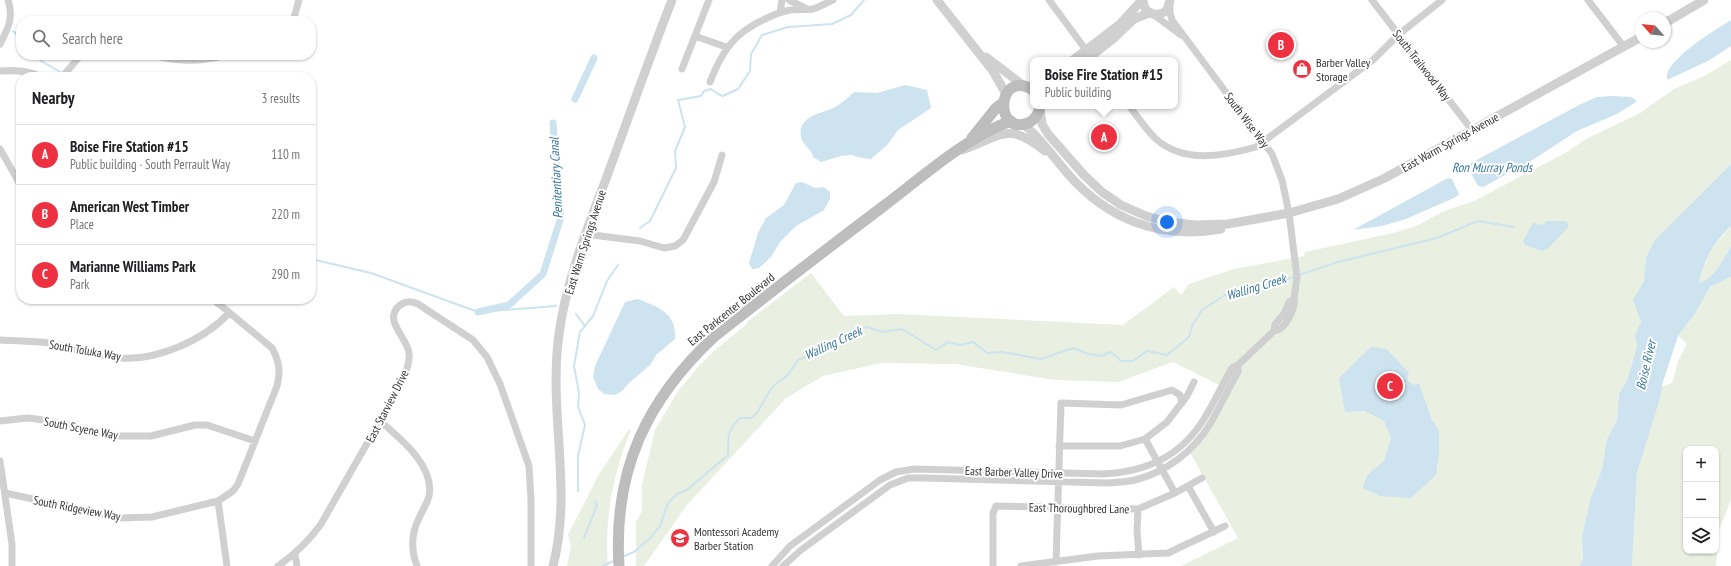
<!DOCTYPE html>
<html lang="en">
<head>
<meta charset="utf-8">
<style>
	:root { --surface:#fff; --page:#f6f6f6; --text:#202124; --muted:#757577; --line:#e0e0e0; --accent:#ee3140 }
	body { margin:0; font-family:"PT Sans Narrow",sans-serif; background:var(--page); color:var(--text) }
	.controls { position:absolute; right:12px; bottom:12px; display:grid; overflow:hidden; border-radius:8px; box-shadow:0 1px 3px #0004 }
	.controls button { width:36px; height:36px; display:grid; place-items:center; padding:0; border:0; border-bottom:1px solid var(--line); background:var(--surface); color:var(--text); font:20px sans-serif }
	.compass { position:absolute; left:1635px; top:12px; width:36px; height:36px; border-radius:50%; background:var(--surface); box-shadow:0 1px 3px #0004; rotate:297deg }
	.you { position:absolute; left:1167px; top:222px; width:14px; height:14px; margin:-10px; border:3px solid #fff; border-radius:50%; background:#1a73e8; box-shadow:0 0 0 6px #1a73e833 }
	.badge { display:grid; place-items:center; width:26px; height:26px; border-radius:50%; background:var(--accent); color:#fff; font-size:13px; font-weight:700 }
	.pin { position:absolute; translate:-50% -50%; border:2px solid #fff; box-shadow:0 1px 4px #0006 }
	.popup { position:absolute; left:1030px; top:57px; width:148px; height:52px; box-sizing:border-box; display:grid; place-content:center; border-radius:8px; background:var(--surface); filter:drop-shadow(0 1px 3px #0005); font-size:13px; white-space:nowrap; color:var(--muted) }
	.popup b { font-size:15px; color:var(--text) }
	.popup::after { content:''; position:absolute; left:50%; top:100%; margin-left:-8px; border:8px solid transparent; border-top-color:var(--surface) }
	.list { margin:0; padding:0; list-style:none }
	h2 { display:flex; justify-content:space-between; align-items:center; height:52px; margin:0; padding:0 16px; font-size:17px }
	h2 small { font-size:13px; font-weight:400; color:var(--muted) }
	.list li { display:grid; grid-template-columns:26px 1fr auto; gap:12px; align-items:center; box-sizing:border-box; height:60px; padding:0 16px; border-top:1px solid var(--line) }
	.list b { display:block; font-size:15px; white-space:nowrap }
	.list p { margin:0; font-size:13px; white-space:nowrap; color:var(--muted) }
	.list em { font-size:13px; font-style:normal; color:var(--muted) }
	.icon { flex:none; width:22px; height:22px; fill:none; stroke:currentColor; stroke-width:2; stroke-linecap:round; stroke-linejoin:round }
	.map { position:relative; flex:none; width:1731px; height:566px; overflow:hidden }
	.search { position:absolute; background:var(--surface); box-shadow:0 1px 3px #0004; left:16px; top:16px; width:300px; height:44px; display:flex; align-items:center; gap:10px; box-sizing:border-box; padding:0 14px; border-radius:16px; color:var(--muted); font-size:15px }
	.panel { position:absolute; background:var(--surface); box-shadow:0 1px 3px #0004; left:16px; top:72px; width:300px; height:232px; border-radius:16px }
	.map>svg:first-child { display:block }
	.green { fill:#e9f0e1; fill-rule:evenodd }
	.water { fill:#cde3ef }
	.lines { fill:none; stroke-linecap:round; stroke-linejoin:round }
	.stream { stroke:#cde3ef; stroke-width:2 }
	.canal { stroke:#cde3ef; stroke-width:7 }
	.minor { stroke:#d0d0d0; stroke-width:7 }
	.tertiary { stroke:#d0d0d0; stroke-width:9 }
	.secondary { stroke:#bdbdbd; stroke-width:11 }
	.labels { text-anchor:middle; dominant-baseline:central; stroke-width:4; stroke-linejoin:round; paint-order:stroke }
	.poi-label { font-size:12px; fill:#333; stroke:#fff; text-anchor:start }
	.street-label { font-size:12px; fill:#333; stroke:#fff }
	.water-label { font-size:13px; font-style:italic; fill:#3b779b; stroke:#fff }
</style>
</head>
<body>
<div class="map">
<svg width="1731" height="566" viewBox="0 0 1731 566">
	<rect width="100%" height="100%" fill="#fff"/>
	<path class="green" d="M1731 60V164L1683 212 1646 258 1644 281 1634 300 1641 322 1635 334 1637 346 1627 381 1619 393 1617 420 1607 439 1602 469 1590 500 1582 536 1583 559 1579 566H1181L1238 538 1187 447 1207 424 1225 388 1173 362 1118 382 1055 380 955 364 881 363 823 376 786 398 687 505 644 566H636V522L642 511V485L655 430 678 391 699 366 714 351 748 323 747 322 811 273 844 316 898 314 1123 325 1174 287 1181 295 1189 284 1234 269 1304 256 1305 252 1393 233 1416 226 1444 211 1474 201 1565 153 1586 139 1640 113 1674 89 1706 75Z
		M1731 227V246L1721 264 1709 279 1699 283C1707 255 1711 248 1731 227Z
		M1731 277V500L1719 530 1716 566H1632L1637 473 1662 387 1672 383 1678 361 1687 344 1678 336 1696 312 1710 287ZM1686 449H1716V551H1686Z
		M629 429 631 430C613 473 604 520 608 566H567L571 546 568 535 598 476Z"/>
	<path class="water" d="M1731 20V46L1708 61 1669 79H1667C1664 60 1717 29 1731 20Z
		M905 85 927 90 931 108 898 130 888 144 871 159 862 158 851 155 841 156 821 162 813 157C812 149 803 146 801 137 797 114 824 114 837 106 843 102 849 97 854 92L877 93Z
		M1613 96 1631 97 1636 100V102L1617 114 1577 131 1531 161 1483 187 1478 186 1469 170 1471 163 1581 104 1597 97Z
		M1731 164V229L1730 227C1711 247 1706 256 1699 283 1715 278 1723 260 1731 246V277L1710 287 1696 312 1678 336 1663 382 1660 398 1637 473 1632 566H1579L1583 559 1582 536 1590 500 1602 469 1607 439 1617 420 1619 393 1627 381 1637 346 1635 334 1641 322 1633 300 1644 281 1646 258 1654 241Z
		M1448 178 1452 179 1459 194 1456 197 1406 219 1382 226 1353 230Z
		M802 182 815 188 824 187 830 192V199L824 210 796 226 780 242 771 257 759 268 752 269 749 263 758 233 766 218 784 205 796 183Z
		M1547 221H1565L1568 223V227L1549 248 1542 251 1525 245 1523 241 1533 223 1542 225Z
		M638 299C658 307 677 313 675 339L656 355 650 365 629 383 622 391 615 395 604 394 598 389 593 377 595 366 625 302Z
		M1371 347 1387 349 1409 373 1407 378 1409 382 1414 385 1419 383 1431 418 1439 431V454L1436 475 1411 498 1380 496 1363 488 1367 475 1384 461 1391 438 1384 421 1365 411 1345 412 1339 378Z"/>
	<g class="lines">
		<path class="stream" d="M13 31 21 39
			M36 55 41 61 62 73
			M640 228 650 221 676 168 675 151 685 127 678 100 701 96 704 91 711 89 718 94 723 96 738 89 750 71 751 54 762 35 788 27 832 24 851 15 864 0
			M311 259 371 273 478 312 556 306
			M576 314 585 326
			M578 491V456L585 425 578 407 579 393 574 366 580 332 593 316 607 281 618 265
			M584 538 597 505 595 501
			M622 557 634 552 650 538 660 526 668 503 677 494 687 490 728 455C728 438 727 430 740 418H751L757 413 772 387 788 375 798 360 835 345 847 333 858 328 868 327 882 332 902 329 936 350 948 342 960 345 973 342 987 353 1002 352 1041 359 1073 348 1088 354 1101 356 1111 352 1121 361H1133L1147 351 1167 355 1189 337 1193 324 1202 310 1225 295 1281 281 1338 262 1437 238 1478 221 1514 227
			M602 566 616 560"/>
		<path class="canal" d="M575 99 594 58
			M478 312 509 305 543 274 561 217 553 123"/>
		<path class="minor" d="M789 0 805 8
			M1049 0 1086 50
			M1372 0 1472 130
			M1588 0 1624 47
			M780 12 782 0
			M1154 15 1181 35
			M293 21 299 0
			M695 36 726 47
			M0 44C8 29 14 17 8 0
			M153 55C179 63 202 61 227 55
			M682 69 709 0
			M0 71C14 70 28 70 41 77
			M62 77 81 55
			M710 82C722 51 734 33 765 19 773 15 782 11 791 10 798 9 806 10 813 9 820 7 826 3 833 0
			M1129 106C1138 117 1146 130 1156 139 1184 164 1224 156 1256 147L1373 60 1398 35 1442 0
			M0 149 21 186
			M585 234 640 241 664 248 675 246 683 240 689 229 714 182 722 155
			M1274 331C1274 331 1280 329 1280 329 1287 324 1296 307 1294 299
			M0 340C16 341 33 341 49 343 72 348 96 356 120 358 157 361 204 340 229 313
			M0 421 27 418 37 419 119 436H151L195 425H207L255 441
			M380 421C400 438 435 466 429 496 427 504 422 511 419 518 411 534 411 550 417 566
			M1145 439 1175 493
			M1059 446H1120L1145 439 1167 422 1187 396 1194 382
			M0 461 12 544V566
			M1188 486 1214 532
			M5 493 120 518 152 517 218 501 233 491 238 484 277 386C281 371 279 361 272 348L213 299
			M218 501 227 566
			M1138 509 1137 531 1139 555
			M295 554 297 566
			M1056 562 1061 403 1121 405 1172 390 1180 395 1182 403
			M278 566C295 554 309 541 321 524L401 384C405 374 410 364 409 353 407 337 382 320 400 305 405 301 412 301 418 304L473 340 487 357 500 384 529 466 531 500V566
			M772 566 790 546 880 480 896 472 914 469 1103 474C1146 472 1180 457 1204 419 1214 403 1222 385 1232 368L1238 365 1274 331 1275 324 1284 314 1289 302 1294 299 1297 277 1289 213 1282 180 1272 154 1172 20 1170 13V4
			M783 566 801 550 890 485 908 478H924L1108 483C1117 482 1127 482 1135 480 1166 472 1194 451 1210 424 1220 407 1228 389 1238 372V365
			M993 566V513L996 506 1138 509 1175 493 1202 478
			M1021 566 1098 556 1168 553 1225 526"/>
		<path class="tertiary" d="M937 0 993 71 1006 94
			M1143 0C1143 13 1157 19 1167 10L1170 0
			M1665 23 1704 0
			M986 57 1024 86
			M1073 60 1120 24 1142 0
			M1086 60 1113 39 1134 19 1149 13
			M1040 109 1042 124 1048 134 1084 175 1102 192 1121 205 1146 216 1168 222 1196 225 1228 224 1289 213 1338 199 1385 178 1641 37
			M1023 124C1041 138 1053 157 1068 174 1108 220 1161 240 1221 229
			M962 150C1001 137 1007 120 1045 151
			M553 566C573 489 548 412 559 334 566 281 587 229 606 179 628 119 649 59 672 0"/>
		<path class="secondary" d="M1033 90C997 68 993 136 1028 123 1035 120 1039 113 1040 106
			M972 138 996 108 1003 103
			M619 566C613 471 646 400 715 336 771 292 828 248 885 205 922 177 968 136 1011 121"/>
	</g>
	<defs>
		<g id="shop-disc" transform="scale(1)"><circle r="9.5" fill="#ee3140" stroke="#fff"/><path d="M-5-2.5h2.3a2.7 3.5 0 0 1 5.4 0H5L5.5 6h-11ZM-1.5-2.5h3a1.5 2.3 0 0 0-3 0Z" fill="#fff"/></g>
		<g id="school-disc" transform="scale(1)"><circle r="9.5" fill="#ee3140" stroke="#fff"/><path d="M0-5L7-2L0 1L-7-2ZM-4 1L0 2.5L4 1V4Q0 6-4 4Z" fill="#fff"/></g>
	</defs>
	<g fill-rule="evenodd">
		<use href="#shop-disc" x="1302" y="69"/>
		<use href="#school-disc" x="680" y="538"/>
	</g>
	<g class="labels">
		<g class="poi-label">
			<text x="1316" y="62">Barber Valley<tspan x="1316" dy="14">Storage</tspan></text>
			<text x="694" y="531">Montessori Academy<tspan x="694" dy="14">Barber Station</tspan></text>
		</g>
		<g class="street-label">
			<text transform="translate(1422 65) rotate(52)">South Trailwood Way</text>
			<text transform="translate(1247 120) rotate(53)">South Wise Way</text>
			<text transform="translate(1450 142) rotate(-29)">East Warm Springs Avenue</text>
			<text transform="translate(585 242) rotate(-72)">East Warm Springs Avenue</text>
			<text transform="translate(731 309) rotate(-39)">East Parkcenter Boulevard</text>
			<text transform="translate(85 350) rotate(10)">South Toluka Way</text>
			<text transform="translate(387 406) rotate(-63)">East Starview Drive</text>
			<text transform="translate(81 428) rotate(11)">South Scyene Way</text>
			<text transform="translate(1014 472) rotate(2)">East Barber Valley Drive</text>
			<text transform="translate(77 508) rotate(11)">South Ridgeview Way</text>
			<text transform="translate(1079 508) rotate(1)">East Thoroughbred Lane</text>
		</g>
		<g class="water-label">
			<text x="1492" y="167">Ron Murray Ponds</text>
			<text transform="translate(556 178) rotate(-93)">Penitentiary Canal</text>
			<text transform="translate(1256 287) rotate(-17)">Walling Creek</text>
			<text transform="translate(833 343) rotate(-25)">Walling Creek</text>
			<text transform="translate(1646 365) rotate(-77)">Boise River</text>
		</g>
	</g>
</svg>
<div class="controls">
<button>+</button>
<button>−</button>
<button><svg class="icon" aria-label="layers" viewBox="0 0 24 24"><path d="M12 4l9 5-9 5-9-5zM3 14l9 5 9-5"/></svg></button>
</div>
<svg class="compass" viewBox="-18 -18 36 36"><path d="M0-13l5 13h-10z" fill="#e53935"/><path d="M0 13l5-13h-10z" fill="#757577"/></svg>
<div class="you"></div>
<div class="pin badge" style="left:1104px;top:137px">A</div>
<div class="popup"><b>Boise Fire Station #15</b>Public building</div>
<div class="pin badge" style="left:1281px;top:45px">B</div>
<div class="pin badge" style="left:1390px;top:386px">C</div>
<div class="search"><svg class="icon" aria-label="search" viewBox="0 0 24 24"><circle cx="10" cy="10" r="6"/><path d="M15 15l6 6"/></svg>Search here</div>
<section class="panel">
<h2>Nearby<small>3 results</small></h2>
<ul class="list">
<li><span class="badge">A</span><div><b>Boise Fire Station #15</b><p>Public building · South Perrault Way</p></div><em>110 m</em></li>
<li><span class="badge">B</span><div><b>American West Timber</b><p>Place</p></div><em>220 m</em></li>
<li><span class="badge">C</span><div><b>Marianne Williams Park</b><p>Park</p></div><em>290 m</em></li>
</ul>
</section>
</div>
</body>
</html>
